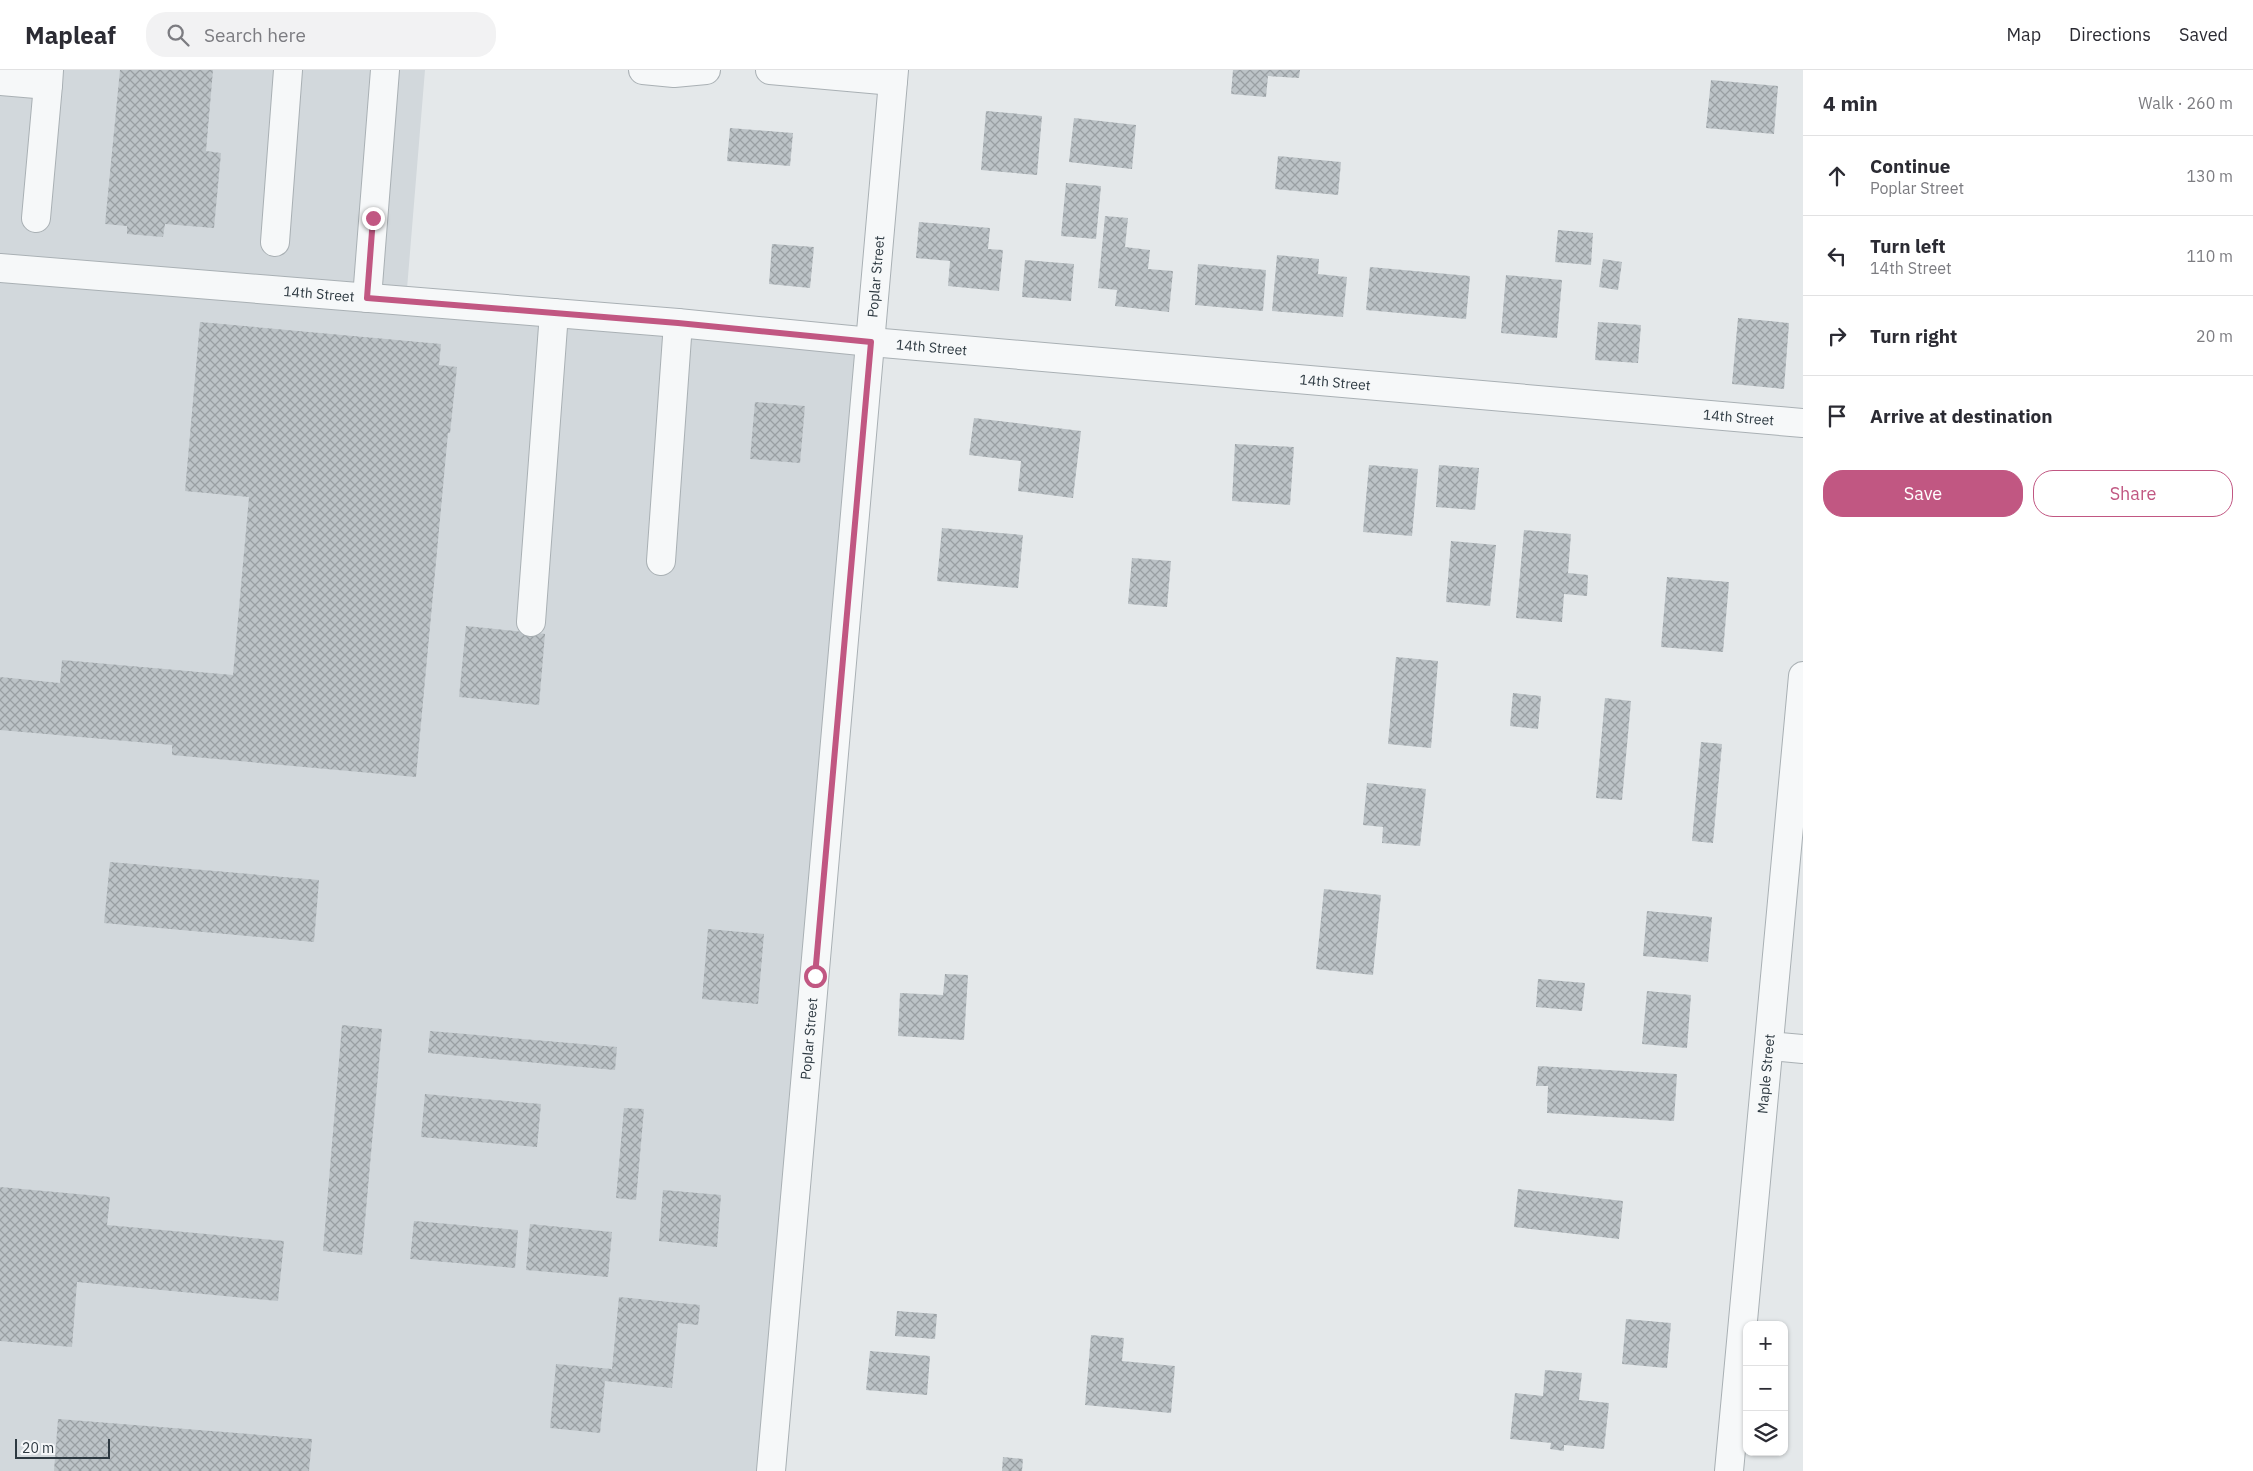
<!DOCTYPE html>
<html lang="en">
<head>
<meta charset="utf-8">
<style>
	:root { --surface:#fff; --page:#f2f2f3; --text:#2b2b33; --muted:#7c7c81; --line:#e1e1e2; --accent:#c15782 }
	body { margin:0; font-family:"IBM Plex Sans",sans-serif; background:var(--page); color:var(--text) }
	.controls { position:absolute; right:15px; bottom:15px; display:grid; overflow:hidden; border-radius:10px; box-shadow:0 1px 4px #0004 }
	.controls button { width:45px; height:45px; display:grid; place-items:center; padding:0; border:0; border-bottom:1px solid var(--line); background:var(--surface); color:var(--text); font:25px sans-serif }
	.scale { position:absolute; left:15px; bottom:12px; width:95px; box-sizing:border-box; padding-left:5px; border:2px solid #2d3941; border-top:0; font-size:14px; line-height:18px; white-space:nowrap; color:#2d3941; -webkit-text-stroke:4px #f4f6f8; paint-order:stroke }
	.stop { position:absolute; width:15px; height:15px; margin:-11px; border:4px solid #c15782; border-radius:50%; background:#fff }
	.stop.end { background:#c15782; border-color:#fff; box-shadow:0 1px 5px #0008 }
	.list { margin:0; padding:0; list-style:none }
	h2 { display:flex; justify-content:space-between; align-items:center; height:65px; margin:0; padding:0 20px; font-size:21px }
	h2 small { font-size:16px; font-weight:400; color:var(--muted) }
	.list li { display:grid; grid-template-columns:32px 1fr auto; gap:15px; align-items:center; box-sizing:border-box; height:80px; padding:0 20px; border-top:1px solid var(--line) }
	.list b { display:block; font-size:19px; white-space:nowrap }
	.list p { margin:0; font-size:16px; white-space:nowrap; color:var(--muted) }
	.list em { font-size:16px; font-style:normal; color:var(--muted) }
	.actions { display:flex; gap:10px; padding:15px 20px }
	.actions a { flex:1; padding:11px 0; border:1px solid var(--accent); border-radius:20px; text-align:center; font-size:18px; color:var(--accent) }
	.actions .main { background:var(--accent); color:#fff }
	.icon { flex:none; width:28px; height:28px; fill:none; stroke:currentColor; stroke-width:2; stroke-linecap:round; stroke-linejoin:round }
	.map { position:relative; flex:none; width:1803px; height:1401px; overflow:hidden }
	header { display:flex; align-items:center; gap:30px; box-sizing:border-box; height:70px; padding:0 25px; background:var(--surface); border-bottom:1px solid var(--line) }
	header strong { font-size:24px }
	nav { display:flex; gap:28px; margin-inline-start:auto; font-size:18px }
	.search { width:350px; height:45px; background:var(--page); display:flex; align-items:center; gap:12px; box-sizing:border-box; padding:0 18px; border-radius:20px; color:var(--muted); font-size:19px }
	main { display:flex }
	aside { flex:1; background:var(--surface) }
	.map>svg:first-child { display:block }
	.built { fill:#d2d8dc }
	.building { fill:url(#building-cross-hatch) }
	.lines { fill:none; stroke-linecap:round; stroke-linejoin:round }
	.minor-casing { stroke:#a9b0b4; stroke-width:30 }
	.minor { stroke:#f6f8f9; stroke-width:28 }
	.route { stroke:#c15782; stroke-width:6 }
	.labels { text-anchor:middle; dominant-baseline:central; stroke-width:5; stroke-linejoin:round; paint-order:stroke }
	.street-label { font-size:14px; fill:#2d3941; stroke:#f4f6f8 }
</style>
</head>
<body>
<header>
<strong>Mapleaf</strong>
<div class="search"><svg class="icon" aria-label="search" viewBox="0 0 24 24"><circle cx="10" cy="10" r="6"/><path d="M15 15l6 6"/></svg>Search here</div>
<nav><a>Map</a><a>Directions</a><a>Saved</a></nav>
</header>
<main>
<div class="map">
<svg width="1803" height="1401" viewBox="0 0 1803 1401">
	<defs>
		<pattern id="building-cross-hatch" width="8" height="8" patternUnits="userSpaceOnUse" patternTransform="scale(1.25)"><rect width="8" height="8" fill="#bcc3c7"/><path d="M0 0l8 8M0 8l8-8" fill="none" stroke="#999fa3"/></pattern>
	</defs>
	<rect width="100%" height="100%" fill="#e4e8ea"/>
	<path class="built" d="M0 0H425L406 231 871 272 771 1401H0Z"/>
	<path class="building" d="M120 0H213L206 81 221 83 214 158 165 154 163 167 127 164V156L105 154Z
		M1233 0H1300L1299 8 1268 6 1266 27 1231 24Z
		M1711 10 1778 16 1774 64 1706 58Z
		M986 41 1042 46 1037 105 981 100Z
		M1074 48 1136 55 1132 99 1069 92Z
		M730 58 793 63 790 96 727 91Z
		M1278 86 1341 92 1338 125 1275 119Z
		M1066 113 1101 116 1096 169 1061 166Z
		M1105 146 1128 148 1125 177 1150 180 1148 199 1173 201 1169 242 1115 236 1117 220 1098 218Z
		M919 152 990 158 988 179 1003 180 999 221 948 216 950 191 916 188Z
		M1558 160 1593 163 1591 195 1555 192Z
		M772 174 814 177 810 218 769 214Z
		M1277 185 1319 189 1318 204 1347 207 1343 247 1272 241Z
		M1603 189 1622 192 1618 220 1599 217Z
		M1025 190 1074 194 1071 231 1022 227Z
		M1198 194 1266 200 1263 241 1195 235Z
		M1370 197 1470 206 1466 249 1366 240Z
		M1506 205 1562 210 1557 268 1501 263Z
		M1738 248 1789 253 1784 319 1732 314Z
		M200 252 441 274 439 295 457 297 450 363H448L416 707 172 685V675L0 660V607L60 613 62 590 233 605 249 427 185 421Z
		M1598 252 1641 255 1638 293 1595 290Z
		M755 332 805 336 800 393 750 389Z
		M974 348 1081 361 1073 428 1018 421 1021 391 969 385Z
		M1235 374 1294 377 1290 435 1232 431Z
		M1369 395 1418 399 1412 466 1363 462Z
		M1439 395 1479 398 1475 440 1436 437Z
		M942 458 1023 465 1018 518 937 511Z
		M1524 460 1571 464 1568 503 1588 505 1587 526 1564 524 1562 552 1516 548Z
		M1451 471 1496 475 1490 536 1446 532Z
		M1132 488 1171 491 1167 537 1128 534Z
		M1667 507 1729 512 1723 582 1661 577Z
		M466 556 545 564 539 635 459 627Z
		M1396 587 1438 591 1431 678 1388 674Z
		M1513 623 1541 626 1538 659 1510 656Z
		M1605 628 1631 631 1622 730 1596 728Z
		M1701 672 1722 674 1713 773 1692 771Z
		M1367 713 1426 719 1420 776 1382 773 1383 757 1363 755Z
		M110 792 319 810 314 872 104 853Z
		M1324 819 1381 825 1373 905 1316 899Z
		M1647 841 1712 847 1708 892 1643 886Z
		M708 859 764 864 758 934 702 929Z
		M945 904 968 905 964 970 898 966 900 923 943 925Z
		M1538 909 1585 913 1582 941 1536 937Z
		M1647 921 1691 925 1687 978 1642 974Z
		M342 955 382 959 362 1185 323 1181Z
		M430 961 617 977 615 1000 428 983Z
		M1538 996 1677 1004 1674 1051 1547 1043 1548 1016H1536Z
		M425 1024 541 1034 537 1077 421 1067Z
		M624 1038 644 1039 636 1130 616 1128Z
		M0 1117 110 1127 107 1155 284 1171 278 1231 77 1212 72 1277 0 1271Z
		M1518 1119 1623 1131 1619 1169 1514 1157Z
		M663 1120 721 1125 717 1177 659 1171Z
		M414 1151 518 1160 515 1198 410 1189Z
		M530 1154 612 1162 608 1207 526 1200Z
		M619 1227 700 1235 698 1255 678 1253 672 1318 605 1311 600 1363 550 1358 556 1294 612 1299Z
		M897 1241 937 1244 935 1269 895 1266Z
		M1626 1249 1671 1253 1667 1298 1622 1294Z
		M1091 1265 1124 1268 1122 1291 1175 1296 1171 1343 1085 1335Z
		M870 1281 930 1286 927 1325 866 1320Z
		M1545 1300 1582 1303 1579 1330 1609 1333 1604 1379 1564 1375V1381L1550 1379 1551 1373 1510 1369 1515 1323 1543 1326Z
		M58 1349 312 1369 309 1401H54Z
		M1003 1387 1023 1389 1022 1401H1002Z"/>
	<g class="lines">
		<g class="minor-casing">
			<g id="minor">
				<path d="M643 0 674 3 706 0"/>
				<path d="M770 0 893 11"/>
				<path d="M0 11 48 15 49 0"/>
				<path d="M36 148 48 15"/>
				<path d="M275 172 288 0"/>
				<path id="s1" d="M0 198 678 253 871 272 1803 353"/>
				<path d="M367 228 385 0"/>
				<path d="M661 491 678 253"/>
				<path d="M531 552 554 243"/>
				<path d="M1770 976 1803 979"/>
				<path id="s2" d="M771 1401 894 0"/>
				<path id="s3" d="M1729 1401 1803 606"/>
			</g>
		</g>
		<use href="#minor" class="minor"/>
	</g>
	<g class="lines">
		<path class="route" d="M373 148 367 228 678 253 871 272 815 906"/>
	</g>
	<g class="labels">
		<g class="street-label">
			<text stroke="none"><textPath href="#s2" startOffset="1199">Poplar Street</textPath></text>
			<text stroke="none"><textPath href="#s1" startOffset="320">14th Street</textPath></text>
			<text stroke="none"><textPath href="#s1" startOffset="935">14th Street</textPath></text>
			<text stroke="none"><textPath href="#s1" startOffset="1340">14th Street</textPath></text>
			<text stroke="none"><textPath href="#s1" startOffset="1745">14th Street</textPath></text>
			<text stroke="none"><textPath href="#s2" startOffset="434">Poplar Street</textPath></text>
			<text stroke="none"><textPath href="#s3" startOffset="399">Maple Street</textPath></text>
		</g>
	</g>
</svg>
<div class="controls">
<button>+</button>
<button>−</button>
<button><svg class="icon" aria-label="layers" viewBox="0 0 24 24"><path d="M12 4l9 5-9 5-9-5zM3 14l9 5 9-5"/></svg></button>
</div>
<div class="scale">20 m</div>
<div class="stop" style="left:815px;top:906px"></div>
<div class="stop end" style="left:373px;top:148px"></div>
</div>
<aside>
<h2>4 min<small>Walk · 260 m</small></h2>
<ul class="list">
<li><svg class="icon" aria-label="ahead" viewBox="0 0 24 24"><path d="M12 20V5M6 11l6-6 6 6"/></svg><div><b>Continue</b><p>Poplar Street</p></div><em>130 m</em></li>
<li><svg class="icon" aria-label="left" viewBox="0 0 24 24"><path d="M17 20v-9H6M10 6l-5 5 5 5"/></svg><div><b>Turn left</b><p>14th Street</p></div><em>110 m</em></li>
<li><svg class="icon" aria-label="right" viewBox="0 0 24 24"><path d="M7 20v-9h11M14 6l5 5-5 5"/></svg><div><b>Turn right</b></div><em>20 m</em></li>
<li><svg class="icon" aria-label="arrive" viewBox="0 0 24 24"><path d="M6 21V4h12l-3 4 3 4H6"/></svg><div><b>Arrive at destination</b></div></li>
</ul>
<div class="actions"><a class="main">Save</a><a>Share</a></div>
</aside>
</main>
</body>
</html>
